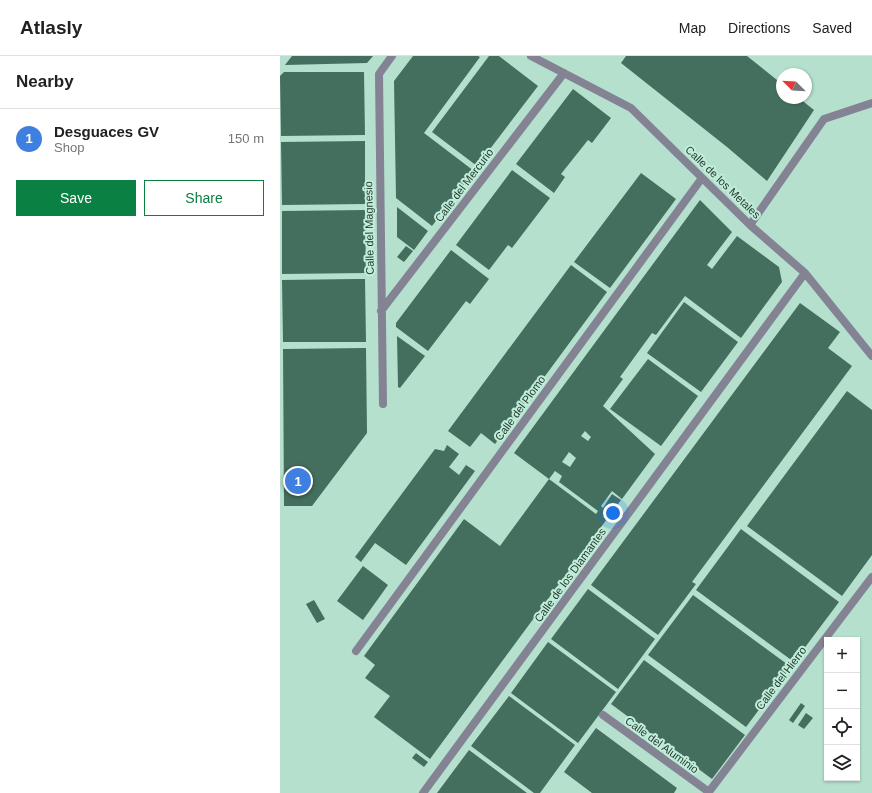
<!DOCTYPE html>
<html lang="en">
<head>
<meta charset="utf-8">
<style>
	:root { --surface:#fff; --page:#f2f2f2; --text:#202124; --muted:#757577; --line:#e0e0e0; --accent:#0b8043 }
	body { margin:0; font-family:Arial,sans-serif; background:var(--page); color:var(--text) }
	.controls { position:absolute; right:12px; bottom:12px; display:grid; overflow:hidden; border-radius:0px; box-shadow:0 1px 3px #0004 }
	.controls button { width:36px; height:36px; display:grid; place-items:center; padding:0; border:0; border-bottom:1px solid var(--line); background:var(--surface); color:var(--text); font:20px sans-serif }
	.compass { position:absolute; left:496px; top:12px; width:36px; height:36px; border-radius:50%; background:var(--surface); box-shadow:0 1px 3px #0004; rotate:294deg }
	.you { position:absolute; left:333px; top:457px; width:14px; height:14px; margin:-10px; border:3px solid #fff; border-radius:50%; background:#1a73e8; box-shadow:0 0 0 6px #1a73e833 }
	.badge { display:grid; place-items:center; width:26px; height:26px; border-radius:50%; background:var(--accent); color:#fff; font-size:13px; font-weight:700 }
	.pin { position:absolute; translate:-50% -50%; border:2px solid #fff; box-shadow:0 1px 4px #0006 }
	.list { margin:0; padding:0; list-style:none }
	h2 { display:flex; justify-content:space-between; align-items:center; height:52px; margin:0; padding:0 16px; font-size:17px }
	h2 small { font-size:13px; font-weight:400; color:var(--muted) }
	.list li { display:grid; grid-template-columns:26px 1fr auto; gap:12px; align-items:center; box-sizing:border-box; height:60px; padding:0 16px; border-top:1px solid var(--line) }
	.list b { display:block; font-size:15px; white-space:nowrap }
	.list p { margin:0; font-size:13px; white-space:nowrap; color:var(--muted) }
	.list em { font-size:13px; font-style:normal; color:var(--muted) }
	.actions { display:flex; gap:8px; padding:12px 16px }
	.actions a { flex:1; padding:9px 0; border:1px solid var(--accent); border-radius:0px; text-align:center; font-size:14px; color:var(--accent) }
	.actions .main { background:var(--accent); color:#fff }
	.icon { flex:none; width:22px; height:22px; fill:none; stroke:currentColor; stroke-width:2; stroke-linecap:round; stroke-linejoin:round }
	.map { position:relative; flex:none; width:592px; height:737px; overflow:hidden }
	header { display:flex; align-items:center; gap:24px; box-sizing:border-box; height:56px; padding:0 20px; background:var(--surface); border-bottom:1px solid var(--line) }
	header strong { font-size:19px }
	nav { display:flex; gap:22px; margin-inline-start:auto; font-size:14px }
	main { display:flex }
	aside { flex:1; background:var(--surface) }
	.map>svg:first-child { display:block }
	.building { fill:#446e5d; fill-rule:evenodd }
	.lines { fill:none; stroke-linecap:round; stroke-linejoin:round }
	.street { stroke:#838393; stroke-width:8 }
	.labels { text-anchor:middle; dominant-baseline:central; stroke-width:4; stroke-linejoin:round; paint-order:stroke }
	.street-label { font-size:11px; fill:#283a32; stroke:#c0eeda }
</style>
</head>
<body>
<header>
<strong>Atlasly</strong>
<nav><a>Map</a><a>Directions</a><a>Saved</a></nav>
</header>
<main>
<aside>
<h2>Nearby<small></small></h2>
<ul class="list">
<li><span class="badge" style="background:#3f7fe0">1</span><div><b>Desguaces GV</b><p>Shop</p></div><em>150 m</em></li>
</ul>
<div class="actions"><a class="main">Save</a><a>Share</a></div>
</aside>
<div class="map">
<svg width="592" height="737" viewBox="0 0 592 737">
	<rect width="100%" height="100%" fill="#b4e0cd"/>
	<path class="building" d="M12 0H93L87 7 5 9Z
		M133 0H198L200 1 144 77 194 115 152 170 116 142 114 25Z
		M209 0H219L258 30 197 110 152 76Z
		M346 0H467L502 28V42H519L534 54 487 125 447 91 341 7Z
		M4 16H84L85 79 1 80 0 20Z
		M293 33 331 62 312 87 308 84 281 118 285 121 274 137 236 108Z
		M85 85V148L2 149 1 86Z
		M232 114 270 142 232 192 228 189 209 214 176 189Z
		M361 117 396 143 330 232 294 206Z
		M420 144 452 176 427 209 432 213 457 180 499 211 502 226 461 282 405 240 376 279 372 277 340 321 343 323 323 350 375 398 342 443 332 435 321 450 323 452 332 438 341 444 150 703 94 661 110 640 85 622 95 609 84 600 184 463 220 490 269 423 316 458 318 455 279 426 282 420 275 415 269 423 234 397ZM305 375 311 381 308 385 301 380ZM289 396 296 402 290 411 282 406Z
		M117 151 148 175 134 194 117 181Z
		M85 154 86 217 2 218V155Z
		M126 190 133 195 124 206 117 201Z
		M171 194 209 223 190 248 186 245 148 295 116 271V267Z
		M291 209 327 236 215 388 201 377 190 391 168 375Z
		M75 223H85L86 286H3L2 224Z
		M404 246 458 286 421 336 367 297Z
		M520 247 560 276 548 292 572 310 412 526 416 528 378 579 311 529Z
		M117 280 145 300 120 332 118 331Z
		M86 292 87 377 32 450H4L3 293Z
		M368 303 418 340 381 390 330 353Z
		M567 335 592 354V499L562 540 467 470Z
		M167 389 179 398 169 411 179 419 186 409 195 415 126 509 95 487 81 506 75 501 155 393 164 395Z
		M461 473 559 546 514 606 416 534Z
		M83 510 108 529 83 564 57 545Z
		M308 533 375 583 338 633 271 583Z
		M413 539 511 611 466 671 368 599Z
		M34 544 45 563 37 567 26 548Z
		M268 586 336 636 298 687 231 637Z
		M364 604 465 679 432 723 331 648Z
		M229 640 295 689 260 737H254L191 690Z
		M521 647 525 650 513 667 509 664Z
		M526 657 533 662 524 673 518 669Z
		M316 672 397 732 394 737H312L284 716Z
		M189 694 247 737H157Z
		M136 697 148 706 144 711 132 702Z"/>
	<g class="lines">
		<path class="street" d="M251 0 351 52 470 169 525 217 592 300
			M470 169 544 63 592 47
			M101 255 284 17
			M103 348 99 18 112 0
			M76 595 422 122
			M323 659 429 736
			M143 737 525 217
			M428 737 592 521"/>
	</g>
	<g class="labels">
		<g class="street-label">
			<text transform="translate(443 126) rotate(44)">Calle de los Metales</text>
			<text transform="translate(184 129) rotate(-53)">Calle del Mercurio</text>
			<text transform="translate(89 172) rotate(-91)">Calle del Magnesio</text>
			<text transform="translate(240 352) rotate(-54)">Calle del Plomo</text>
			<text transform="translate(290 519) rotate(-54)">Calle de los Diamantes</text>
			<text transform="translate(501 622) rotate(-53)">Calle del Hierro</text>
			<text transform="translate(382 689) rotate(36)">Calle del Aluminio</text>
		</g>
	</g>
</svg>
<div class="controls">
<button>+</button>
<button>−</button>
<button><svg class="icon" aria-label="locate" viewBox="0 0 24 24"><circle cx="12" cy="12" r="6"/><path d="M12 2v4M12 18v4M2 12h4M18 12h4"/></svg></button>
<button><svg class="icon" aria-label="layers" viewBox="0 0 24 24"><path d="M12 4l9 5-9 5-9-5zM3 14l9 5 9-5"/></svg></button>
</div>
<svg class="compass" viewBox="-18 -18 36 36"><path d="M0-13l5 13h-10z" fill="#e53935"/><path d="M0 13l5-13h-10z" fill="#757577"/></svg>
<div class="you"></div>
<div class="pin badge" style="left:18px;top:425px;background:#3f7fe0">1</div>
</div>
</main>
</body>
</html>
